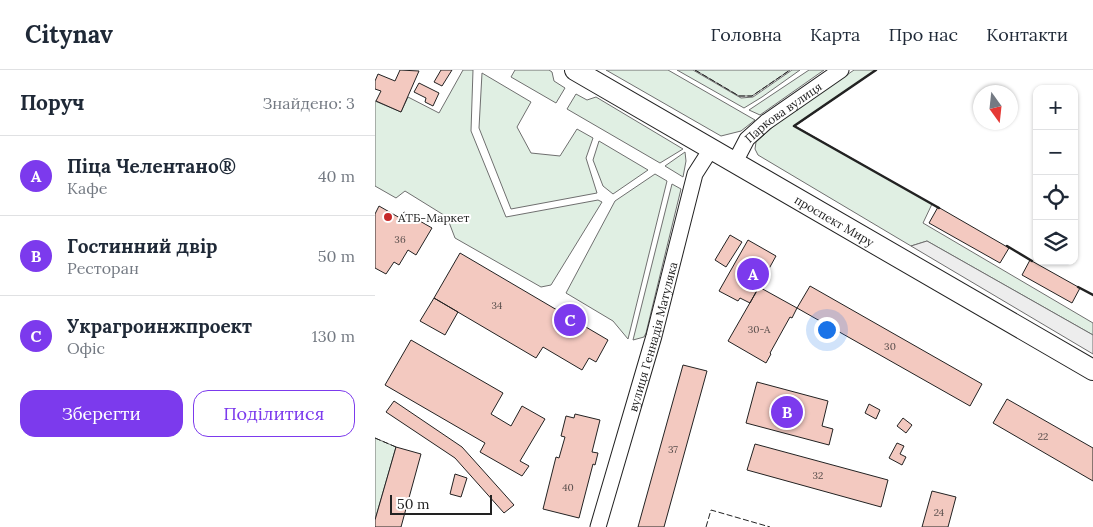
<!DOCTYPE html>
<html lang="uk">
<head>
<meta charset="utf-8">
<style>
	:root { --surface:#fff; --page:#f6f6f7; --text:#1f2937; --muted:#747a83; --line:#e0e1e3; --accent:#7c3aed }
	body { margin:0; font-family:Lora,serif; background:var(--page); color:var(--text) }
	.controls { position:absolute; right:15px; top:15px; display:grid; overflow:hidden; border-radius:10px; box-shadow:0 1px 4px #0004 }
	.controls button { width:45px; height:45px; display:grid; place-items:center; padding:0; border:0; border-bottom:1px solid var(--line); background:var(--surface); color:var(--text); font:25px sans-serif }
	.compass { position:absolute; left:598px; top:15px; width:45px; height:45px; border-radius:50%; background:var(--surface); box-shadow:0 1px 4px #0004; rotate:165deg }
	.scale { position:absolute; left:15px; bottom:12px; width:102px; box-sizing:border-box; padding-left:5px; border:2px solid #222; border-top:0; font-size:14px; line-height:18px; white-space:nowrap; color:#222; -webkit-text-stroke:4px #fff; paint-order:stroke }
	.you { position:absolute; left:451px; top:259px; width:18px; height:18px; margin:-12px; border:4px solid #fff; border-radius:50%; background:#1a73e8; box-shadow:0 0 0 8px #1a73e833 }
	.badge { display:grid; place-items:center; width:32px; height:32px; border-radius:50%; background:var(--accent); color:#fff; font-size:16px; font-weight:700 }
	.pin { position:absolute; translate:-50% -50%; border:2px solid #fff; box-shadow:0 1px 5px #0006 }
	.list { margin:0; padding:0; list-style:none }
	h2 { display:flex; justify-content:space-between; align-items:center; height:65px; margin:0; padding:0 20px; font-size:21px }
	h2 small { font-size:16px; font-weight:400; color:var(--muted) }
	.list li { display:grid; grid-template-columns:32px 1fr auto; gap:15px; align-items:center; box-sizing:border-box; height:80px; padding:0 20px; border-top:1px solid var(--line) }
	.list b { display:block; font-size:19px; white-space:nowrap }
	.list p { margin:0; font-size:16px; white-space:nowrap; color:var(--muted) }
	.list em { font-size:16px; font-style:normal; color:var(--muted) }
	.actions { display:flex; gap:10px; padding:15px 20px }
	.actions a { flex:1; padding:11px 0; border:1px solid var(--accent); border-radius:15px; text-align:center; font-size:18px; color:var(--accent) }
	.actions .main { background:var(--accent); color:#fff }
	.icon { flex:none; width:28px; height:28px; fill:none; stroke:currentColor; stroke-width:2; stroke-linecap:round; stroke-linejoin:round }
	.map { position:relative; flex:none; width:718px; height:457px; overflow:hidden }
	header { display:flex; align-items:center; gap:30px; box-sizing:border-box; height:70px; padding:0 25px; background:var(--surface); border-bottom:1px solid var(--line) }
	header strong { font-size:24px }
	nav { display:flex; gap:28px; margin-inline-start:auto; font-size:18px }
	main { display:flex }
	aside { flex:1; background:var(--surface) }
	.map>svg:first-child { display:block }
	.green { fill:#e0efe3; stroke:#6f6f6f }
	.parking { fill:#ededed; stroke:#6f6f6f }
	.building { fill:#f3c9c0; stroke:#222 }
	.lines { fill:none; stroke-linecap:round; stroke-linejoin:round }
	.minor-casing { stroke:#222; stroke-width:17 }
	.major-casing { stroke:#222; stroke-width:22 }
	.minor { stroke:#fff; stroke-width:15 }
	.major { stroke:#fff; stroke-width:20 }
	.fence { stroke:#222; stroke-width:1; stroke-dasharray:6 2.5; stroke-linecap:butt }
	.wall { stroke:#222; stroke-width:2.5 }
	.poi-dot { fill:#c62828; stroke:#fff; stroke-width:2 }
	.labels { text-anchor:middle; dominant-baseline:central; stroke-width:4; stroke-linejoin:round; paint-order:stroke }
	.number-label { font-size:10px; fill:#564c4a }
	.street-label { font-size:12px; fill:#222; stroke:#fff }
	.poi-label { font-size:12px; fill:#222; stroke:#fff; text-anchor:start }
</style>
</head>
<body>
<header>
<strong>Citynav</strong>
<nav><a>Головна</a><a>Карта</a><a>Про нас</a><a>Контакти</a></nav>
</header>
<main>
<aside>
<h2>Поруч<small>Знайдено: 3</small></h2>
<ul class="list">
<li><span class="badge">A</span><div><b>Піца Челентано®</b><p>Кафе</p></div><em>40 m</em></li>
<li><span class="badge">B</span><div><b>Гостинний двір</b><p>Ресторан</p></div><em>50 m</em></li>
<li><span class="badge">C</span><div><b>Украгроинжпроект</b><p>Офіс</p></div><em>130 m</em></li>
</ul>
<div class="actions"><a class="main">Зберегти</a><a>Поділитися</a></div>
</aside>
<div class="map">
<svg width="718" height="457" viewBox="0 0 718 457">
	<rect width="100%" height="100%" fill="#fff"/>
	<path class="green" d="M88 0H98L96 61 131 147 223 130 227 132 176 215 166 217 80 168 72 147 30 121 21 128 0 116V31L26 42 33 27 64 43Z
		M140 0H174L177 2 179 11 190 18 181 33 136 7Z
		M231 0H293L380 50 366 61 346 66Z
		M302 0H318L366 28 378 27 417 0H425L387 27 369 38Z
		M320 0H415L377 26H364Z
		M434 0H449L385 45 374 40Z
		M479 0H501L420 56 557 134 548 153 718 253V265L552 171 536 176 383 85 380 79 381 72 401 54Z
		M107 3 156 32 142 57 156 83 185 86 202 59 218 68 211 88 222 123 136 139 104 58Z
		M201 24 212 30 221 27 308 79 285 93 192 39Z
		M224 71 273 100 238 124 228 116 218 90Z
		M310 82 311 91 308 107 290 96Z
		M280 104 292 111 253 269 238 251 191 223 240 131Z
		M297 114 306 119 271 263 269 267 258 270Z
		M0 368 21 377 0 450Z"/>
	<path class="parking" d="M552 171 718 265V284L536 176Z"/>
	<path class="building" d="M25 0 44 1 26 42 1 31 6 21 0 19V11L3 4 20 11Z
		M66 0H77L67 16 59 12Z
		M44 13 64 23 58 36 50 32 51 28 39 22Z
		M4 136 25 148 29 142 57 158 41 185 33 180 24 195 19 192 11 204 0 198V144Z
		M563 137 634 178 625 193 554 153Z
		M355 165 367 172 351 197 340 190Z
		M373 170 401 186 375 233 365 228 363 231 344 221Z
		M85 183 233 270 221 292 214 288 207 300 168 277 161 288 59 228Z
		M655 190 705 218 697 233 647 205Z
		M435 216 607 314 595 336 422 238Z
		M384 217 422 238 417 248 415 247 395 283 396 284 391 293 353 271Z
		M59 228 83 242 70 265 45 251Z
		M36 270 128 323 116 344 136 356 147 336 170 349 145 391 154 396 147 406 105 382 110 373 10 315Z
		M308 295 332 301 289 457H263Z
		M382 312 453 331 447 356 458 359 454 375 371 353Z
		M632 329 718 378V411L618 353Z
		M19 331 87 377 139 435 129 443 80 388 11 342Z
		M494 334 505 340 501 349 490 343Z
		M200 344 225 350 217 382 223 383 220 395 218 394 204 448 168 439 181 387 184 388 190 367 186 366 191 346 199 348Z
		M528 348 537 355 531 363 522 356Z
		M522 373 529 376 525 384 531 387 527 395 514 388Z
		M380 374 513 410 506 437 372 400Z
		M21 377 46 384 26 457H0V450Z
		M80 404 92 408 86 427 75 424Z
		M557 421 581 427 573 457H547Z"/>
	<g class="lines">
		<g class="minor-casing">
			<g id="minor">
				<path id="s1" d="M360 92 372 69 391 52 466 0"/>
				<path id="s2" d="M223 457 279 266 320 104 336 79"/>
			</g>
		</g>
		<g class="major-casing">
			<g id="major">
				<path id="s3" d="M200 0 718 300"/>
			</g>
		</g>
		<use href="#minor" class="minor"/>
		<use href="#major" class="major"/>
		<path class="fence" d="M320 0 364 26H377L415 0
			M0 368 21 377
			M331 457 336 440 395 457"/>
		<path class="wall" d="M501 0 419 56 564 138
			M632 176 657 191
			M703 217 718 225"/>
	</g>
	<circle class="poi-dot" cx="13" cy="147" r="5"/>
	<g class="labels">
		<g class="number-label">
			<text x="25" y="169">36</text>
			<text x="122" y="235">34</text>
			<text x="384" y="259">30-А</text>
			<text x="515" y="276">30</text>
			<text x="668" y="366">22</text>
			<text x="298" y="379">37</text>
			<text x="443" y="405">32</text>
			<text x="193" y="417">40</text>
			<text x="564" y="442">24</text>
		</g>
		<g class="street-label">
			<text stroke="none"><textPath href="#s1" startOffset="71">Паркова вулиця</textPath></text>
			<text stroke="none"><textPath href="#s3" startOffset="300">проспект Миру</textPath></text>
			<text stroke="none"><textPath href="#s2" startOffset="198">вулиця Геннадія Матуляка</textPath></text>
		</g>
		<g class="poi-label">
			<text x="23" y="147">АТБ-Маркет</text>
		</g>
	</g>
</svg>
<div class="controls">
<button>+</button>
<button>−</button>
<button><svg class="icon" aria-label="locate" viewBox="0 0 24 24"><circle cx="12" cy="12" r="6"/><path d="M12 2v4M12 18v4M2 12h4M18 12h4"/></svg></button>
<button><svg class="icon" aria-label="layers" viewBox="0 0 24 24"><path d="M12 4l9 5-9 5-9-5zM3 14l9 5 9-5"/></svg></button>
</div>
<svg class="compass" viewBox="-18 -18 36 36"><path d="M0-13l5 13h-10z" fill="#e53935"/><path d="M0 13l5-13h-10z" fill="#747a83"/></svg>
<div class="scale">50 m</div>
<div class="you"></div>
<div class="pin badge" style="left:378px;top:204px">A</div>
<div class="pin badge" style="left:412px;top:342px">B</div>
<div class="pin badge" style="left:195px;top:250px">C</div>
</div>
</main>
</body>
</html>
